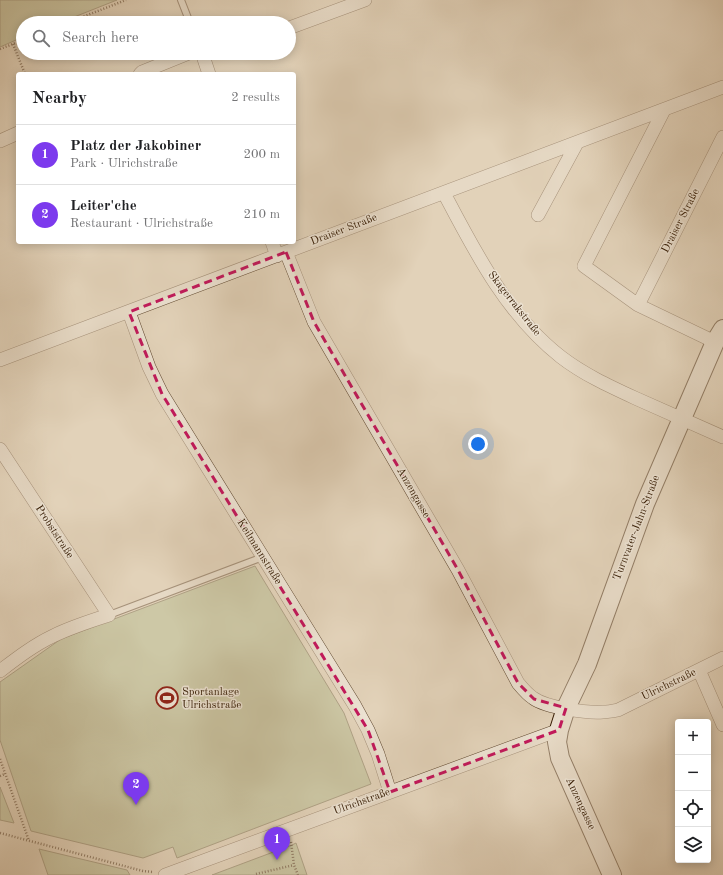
<!DOCTYPE html>
<html lang="en">
<head>
<meta charset="utf-8">
<style>
	:root { --surface:#fff; --page:#f2f2f2; --text:#202124; --muted:#757577; --line:#e0e0e0; --accent:#7c3aed }
	body { margin:0; font-family:"Old Standard TT",serif; background:var(--page); color:var(--text) }
	.controls { position:absolute; right:12px; bottom:12px; display:grid; overflow:hidden; border-radius:4px; box-shadow:0 2px 10px #0003 }
	.controls button { width:36px; height:36px; display:grid; place-items:center; padding:0; border:0; border-bottom:1px solid var(--line); background:var(--surface); color:var(--text); font:20px sans-serif }
	.you { position:absolute; left:478px; top:444px; width:14px; height:14px; margin:-10px; border:3px solid #fff; border-radius:50%; background:#1a73e8; box-shadow:0 0 0 6px #1a73e833 }
	.badge { display:grid; place-items:center; width:26px; height:26px; border-radius:50%; background:var(--accent); color:#fff; font-size:13px; font-weight:700 }
	.pin { position:absolute; translate:-50% -33px; filter:drop-shadow(0 1px 2px #0008) }
	.pin::after { content:''; position:absolute; top:21px; width:14px; height:12px; background:inherit; clip-path:polygon(0 0,100% 0,50% 100%) }
	.list { margin:0; padding:0; list-style:none }
	h2 { display:flex; justify-content:space-between; align-items:center; height:52px; margin:0; padding:0 16px; font-size:17px }
	h2 small { font-size:13px; font-weight:400; color:var(--muted) }
	.list li { display:grid; grid-template-columns:26px 1fr auto; gap:12px; align-items:center; box-sizing:border-box; height:60px; padding:0 16px; border-top:1px solid var(--line) }
	.list b { display:block; font-size:15px; white-space:nowrap }
	.list p { margin:0; font-size:13px; white-space:nowrap; color:var(--muted) }
	.list em { font-size:13px; font-style:normal; color:var(--muted) }
	.icon { flex:none; width:22px; height:22px; fill:none; stroke:currentColor; stroke-width:2; stroke-linecap:round; stroke-linejoin:round }
	.map { position:relative; flex:none; width:723px; height:875px; overflow:hidden }
	.search { position:absolute; background:var(--surface); box-shadow:0 2px 10px #0003; left:16px; top:16px; width:280px; height:44px; display:flex; align-items:center; gap:10px; box-sizing:border-box; padding:0 14px; border-radius:22px; color:var(--muted); font-size:15px }
	.panel { position:absolute; background:var(--surface); box-shadow:0 2px 10px #0003; left:16px; top:72px; width:280px; height:172px; border-radius:4px }
	.map>svg:first-child { display:block }
	.green { fill:#b3bc8f; stroke:#736a48 }
	.lines { fill:none; stroke-linecap:round; stroke-linejoin:round }
	.lane-casing { stroke:#5f472f; stroke-width:8 }
	.street-casing { stroke:#5f472f; stroke-width:14 }
	.secondary-casing { stroke:#331901; stroke-width:20 }
	.path { stroke:#331901; stroke-width:2.5; stroke-dasharray:1 2; stroke-linecap:butt }
	.lane { stroke:#ece2d2; stroke-width:6 }
	.street { stroke:#ece2d2; stroke-width:13 }
	.secondary { stroke:#ece2d2; stroke-width:18 }
	.marked { fill:none; stroke:#c2185b; stroke-width:3; stroke-dasharray:8 5; stroke-linejoin:round }
	.labels { text-anchor:middle; dominant-baseline:central; stroke-width:3; stroke-linejoin:round; paint-order:stroke }
	.street-label { font-size:11px; fill:#331901; stroke:#ece2d2 }
	.poi-label { font-size:11px; fill:#331901; stroke:#ece2d2; text-anchor:start }
</style>
</head>
<body>
<div class="map">
<svg width="723" height="875" viewBox="0 0 723 875">
	<rect width="100%" height="100%" fill="#e2d2b9"/>
	<filter id="stains"><feTurbulence type="fractalNoise" baseFrequency=".005" numOctaves="4"/><feColorMatrix values="0 0 0 0 .2 0 0 0 0 .09 0 0 0 0 .02 0 0 0 .5 -.17"/></filter>
	<radialGradient id="worn" r=".72"><stop offset=".6" stop-color="#630" stop-opacity="0"/><stop offset="1" stop-color="#630" stop-opacity=".3"/></radialGradient>
	<path class="green" d="M0 0H117L59 23H23V37L0 47Z
		M255 566 344 713 371 784 177 858 173 847 143 858 31 831 0 740V682L61 639Z
		M0 787 14 823 0 820Z
		M296 843 307 875H212L292 845Z
		M39 849 127 870 130 875H48Z"/>
	<g class="lines">
		<g class="lane-casing">
			<path id="lane" d="M181 0 190 23
				M109 615 263 557"/>
		</g>
		<g class="street-casing">
			<path id="street" d="M289 28 365 0
				M202 53 209 74
				M140 74 142 72 189 53
				M664 110 584 266 638 305 715 342
				M0 141 18 133
				M444 193C475 252 507 315 561 357 583 374 609 386 635 398 664 411 693 424 723 437
				M538 215 577 143
				M272 242 277 256
				M286 252 314 322 458 570 518 683C523 689 527 694 533 698 547 708 586 713 603 712 608 712 613 711 618 710L723 658
				M638 305 723 137
				M129 312 149 367 162 394 355 706 368 730 378 754 390 792
				M0 360 723 87
				M0 449 109 615C90 621 71 627 53 636 34 645 17 658 0 671
				M699 670 723 725
				M165 875 559 730"/>
		</g>
		<g class="secondary-casing">
			<path id="secondary" d="M612 875 560 758 557 742 559 730 566 708 587 664 645 504 715 342 723 329"/>
		</g>
		<path class="path" d="M67 23 126 0
			M13 44 25 74
			M0 49 23 40
			M0 759 29 841
			M0 776 5 774
			M0 833 143 871 153 872
			M291 842 294 865 298 875
			M256 874 294 865"/>
		<use href="#lane" class="lane"/>
		<use href="#street" class="street"/>
		<use href="#secondary" class="secondary"/>
	</g>
	<path d="M0 0H723V875H0ZM286 252 314 322 458 570 518 683 534 699 566 708 559 730 390 792 368 730 162 394 129 312Z" fill="#e2d2b9" fill-opacity=".55" fill-rule="evenodd"/>
	<path class="marked" d="M286 252 314 322 458 570 518 683 534 699 566 708 559 730 390 792 368 730 162 394 129 312Z"/>
	<defs>
		<g id="stadium-ring" transform="scale(1.15)"><circle r="9.5" fill="#ece2d2" stroke="#8f2418" stroke-width="1.5"/><path d="M0-5a6.5 5 0 1 0 0 10a6.5 5 0 1 0 0-10ZM-3.5-1.8h7v3.6h-7Z" fill="#8f2418"/></g>
	</defs>
	<g fill-rule="evenodd">
		<use href="#stadium-ring" x="167" y="698"/>
	</g>
	<g class="labels">
		<g class="street-label">
			<text transform="translate(681 221) rotate(-63)">Draiser Straße</text>
			<text transform="translate(344 230) rotate(-21)">Draiser Straße</text>
			<text transform="translate(514 304) rotate(52)">Skagerrakstraße</text>
			<text transform="translate(413 493) rotate(60)">Anzengasse</text>
			<text transform="translate(637 528) rotate(-69)">Turnvater-Jahn-Straße</text>
			<text transform="translate(54 532) rotate(57)">Probststraße</text>
			<text transform="translate(259 552) rotate(58)">Keilmannstraße</text>
			<text transform="translate(669 685) rotate(-26)">Ulrichstraße</text>
			<text transform="translate(362 802) rotate(-20)">Ulrichstraße</text>
			<text transform="translate(580 804) rotate(65)">Anzengasse</text>
		</g>
		<g class="poi-label">
			<text x="182" y="692">Sportanlage<tspan x="182" dy="13">Ulrichstraße</tspan></text>
		</g>
	</g>
	<rect width="100%" height="100%" filter="url(#stains)"/>
	<rect width="100%" height="100%" fill="url(#worn)"/>
</svg>
<div class="controls">
<button>+</button>
<button>−</button>
<button><svg class="icon" aria-label="locate" viewBox="0 0 24 24"><circle cx="12" cy="12" r="6"/><path d="M12 2v4M12 18v4M2 12h4M18 12h4"/></svg></button>
<button><svg class="icon" aria-label="layers" viewBox="0 0 24 24"><path d="M12 4l9 5-9 5-9-5zM3 14l9 5 9-5"/></svg></button>
</div>
<div class="you"></div>
<div class="pin badge" style="left:277px;top:860px">1</div>
<div class="pin badge" style="left:136px;top:805px">2</div>
<div class="search"><svg class="icon" aria-label="search" viewBox="0 0 24 24"><circle cx="10" cy="10" r="6"/><path d="M15 15l6 6"/></svg>Search here</div>
<section class="panel">
<h2>Nearby<small>2 results</small></h2>
<ul class="list">
<li><span class="badge">1</span><div><b>Platz der Jakobiner</b><p>Park · Ulrichstraße</p></div><em>200 m</em></li>
<li><span class="badge">2</span><div><b>Leiter'che</b><p>Restaurant · Ulrichstraße</p></div><em>210 m</em></li>
</ul>
</section>
</div>
</body>
</html>
